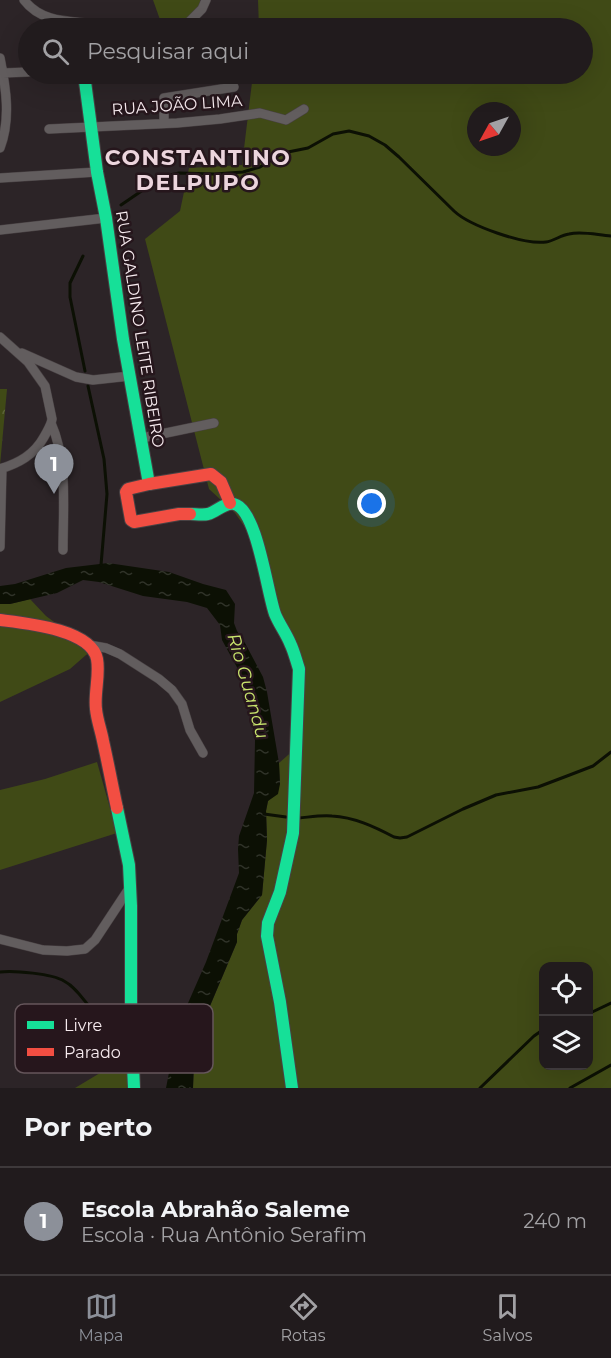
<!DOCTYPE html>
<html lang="pt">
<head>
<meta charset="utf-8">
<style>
	:root { --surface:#211b1d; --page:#2d282a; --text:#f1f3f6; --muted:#a2a1a4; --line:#3e393b; --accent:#8c9099 }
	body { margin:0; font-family:Montserrat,sans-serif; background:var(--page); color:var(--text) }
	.controls { position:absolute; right:18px; bottom:18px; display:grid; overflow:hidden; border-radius:12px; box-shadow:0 6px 24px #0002 }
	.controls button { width:54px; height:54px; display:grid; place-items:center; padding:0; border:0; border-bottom:2px solid var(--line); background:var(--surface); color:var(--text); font:30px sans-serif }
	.compass { position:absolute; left:467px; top:102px; width:54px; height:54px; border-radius:50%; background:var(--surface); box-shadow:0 6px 24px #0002; rotate:230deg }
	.you { position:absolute; left:372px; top:504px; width:21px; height:21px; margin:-15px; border:4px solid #fff; border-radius:50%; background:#1a73e8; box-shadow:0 0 0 9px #1a73e833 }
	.badge { display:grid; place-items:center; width:39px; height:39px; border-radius:50%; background:var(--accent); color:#fff; font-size:20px; font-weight:700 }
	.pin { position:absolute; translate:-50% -50px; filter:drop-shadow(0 2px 3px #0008) }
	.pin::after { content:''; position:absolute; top:32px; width:21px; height:18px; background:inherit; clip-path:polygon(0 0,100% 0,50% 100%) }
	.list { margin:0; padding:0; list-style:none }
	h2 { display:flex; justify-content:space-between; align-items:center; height:78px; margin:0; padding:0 24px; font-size:26px }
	h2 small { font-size:20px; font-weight:400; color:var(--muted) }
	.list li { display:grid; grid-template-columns:39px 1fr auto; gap:18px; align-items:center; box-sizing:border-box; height:108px; padding:0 24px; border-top:2px solid var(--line) }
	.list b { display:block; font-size:22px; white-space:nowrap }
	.list p { margin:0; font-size:20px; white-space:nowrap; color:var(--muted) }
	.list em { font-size:20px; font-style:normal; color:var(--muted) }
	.icon { flex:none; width:33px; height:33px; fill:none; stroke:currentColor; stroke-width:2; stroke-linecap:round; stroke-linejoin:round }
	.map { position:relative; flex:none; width:611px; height:1088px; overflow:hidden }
	.search { position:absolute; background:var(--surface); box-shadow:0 6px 24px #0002; left:18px; right:18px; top:18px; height:66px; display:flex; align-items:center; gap:15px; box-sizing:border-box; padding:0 21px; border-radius:33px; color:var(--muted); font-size:22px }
	.sheet { height:186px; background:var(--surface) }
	nav { display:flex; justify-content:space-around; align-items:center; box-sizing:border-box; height:84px; border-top:2px solid var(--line); background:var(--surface); font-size:16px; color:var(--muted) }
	nav a { display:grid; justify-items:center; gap:3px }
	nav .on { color:var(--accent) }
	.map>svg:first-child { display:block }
	.green { fill:#404a16; fill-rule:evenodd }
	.park { fill:url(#park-crowns) }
	.water { fill:url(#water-ripples) }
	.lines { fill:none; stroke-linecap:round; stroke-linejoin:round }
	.stream { stroke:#0c1004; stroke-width:3 }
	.street-casing { stroke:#484143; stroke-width:10 }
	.fast-casing { stroke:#484143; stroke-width:14 }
	.jam-casing { stroke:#484143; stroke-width:14 }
	.street { stroke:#625d5e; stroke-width:9 }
	.fast { stroke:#16e098; stroke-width:12 }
	.jam { stroke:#f24e42; stroke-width:12 }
	.labels { text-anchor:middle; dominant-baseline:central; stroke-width:5; stroke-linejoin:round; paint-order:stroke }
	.street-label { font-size:16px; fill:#f7ebef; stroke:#26161c }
	.water-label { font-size:18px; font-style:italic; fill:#c9e56d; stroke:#26161c }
	.district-label { font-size:22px; font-weight:bold; letter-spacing:1.5px; fill:#ecd5dd; stroke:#26161c }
	.key { fill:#26161c; stroke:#65565b; stroke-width:1.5 }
	.key-label { font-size:16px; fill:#f7ebef }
</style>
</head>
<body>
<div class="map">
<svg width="611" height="1088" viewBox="0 0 611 1088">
	<defs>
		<pattern id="park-crowns" width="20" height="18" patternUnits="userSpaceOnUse" patternTransform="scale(1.5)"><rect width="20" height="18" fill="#404a16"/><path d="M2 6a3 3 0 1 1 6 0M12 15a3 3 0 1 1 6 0" fill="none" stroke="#5c6438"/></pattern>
		<pattern id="water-ripples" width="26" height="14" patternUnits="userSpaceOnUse" patternTransform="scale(1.5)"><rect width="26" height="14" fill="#0c1004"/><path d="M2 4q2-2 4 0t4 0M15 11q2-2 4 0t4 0" fill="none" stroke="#303329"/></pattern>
	</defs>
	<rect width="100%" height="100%" fill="#2c2427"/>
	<path class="green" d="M153 0H200V9L180 28H163Z
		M258 0H611V1088H193L194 1062 199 1032 237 942V934L242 920 262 895 267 840 266 811 268 801 280 784 279 763 296 748 299 662 277 613 249 533 235 513 209 489 145 239 180 211 189 168 242 165 253 74H582V28H259ZM476 111H512V147H476ZM544 966H588V1066H544Z
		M30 599 46 616 61 627 101 646 86 655 70 669 0 702V604H10Z
		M97 762 117 833 0 870V790L45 779Z
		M125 1058 132 1088H75Z"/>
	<path class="park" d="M0 389H7L0 465Z"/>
	<path class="water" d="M108 563 169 572 203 584 226 590 235 604 234 623 237 631 245 643 263 677 267 692 279 763 280 784 278 794 268 801 266 811 267 840 262 895 242 920 237 934V942L199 1032 194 1062 193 1088H166L178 1026 206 962 239 873 238 849 239 836 254 793 255 740 247 694 239 671 222 640 220 625 207 608 187 602 143 596 99 582 83 580 57 593 10 604H0V586L15 584 66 568Z"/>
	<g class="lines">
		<path class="stream" d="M121 205 162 177 179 173 215 174 243 172 260 167 283 153 308 148 333 134 349 131 369 136 385 145 399 157 454 211C470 226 524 245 546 242 554 241 561 235 569 234 582 231 597 235 611 236
			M83 256 70 283V297L85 371
			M88 386 104 459 107 494 101 565
			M264 814 286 817
			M299 818C310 817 321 815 332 816 354 817 375 827 394 837L400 838 407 837 463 809 496 795 538 787 567 776 593 766 611 752
			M0 972C13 970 53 974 64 981 76 987 84 1001 93 1011 102 1020 114 1025 125 1030
			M588 1014 611 1003
			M137 1033 160 1037 177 1052
			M480 1088 534 1036 544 1029
			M570 1088 611 1065"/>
		<g class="street-casing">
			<path id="street" d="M24 0C46 29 84 18 116 28
				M183 28 202 9 206 0
				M0 58C6 88 11 119 0 148
				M3 73 28 72
				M164 123V98L234 87
				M49 129 177 123 220 119 260 113 286 120 304 109
				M0 178 97 172
				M0 230 106 218
				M0 337 28 362 45 386 52 419C51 426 47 431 44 437 34 455 19 463 0 469
				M22 353 76 377 93 380 130 376
				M51 423C68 461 63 509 63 550
				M142 438 214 423
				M0 547 2 468
				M89 645 106 648 120 654 159 679 172 690 182 704 190 730 203 753
				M0 939 43 950 67 951 85 949 95 940 130 887"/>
		</g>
		<g class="fast-casing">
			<path id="fast" d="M84 74 97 172 106 218 123 339 149 484
				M190 514C195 514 203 515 208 514 216 512 225 502 234 504 257 509 267 592 275 614 279 624 286 633 290 643 294 651 296 660 299 669L293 833 280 892 268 923 267 936 280 1002 292 1088
				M117 808 129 865 131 906V1022L134 1088"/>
		</g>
		<g class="jam-casing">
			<path id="jam" d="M190 514H179L134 522 131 520 126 492 128 489 149 484 211 474 221 482 230 503
				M0 620C24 623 91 629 97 659 100 675 94 693 96 709 97 720 101 730 103 741 108 763 112 785 117 808"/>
		</g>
		<use href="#street" class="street"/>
		<use href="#fast" class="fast"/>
		<use href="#jam" class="jam"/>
	</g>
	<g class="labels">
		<g class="street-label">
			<text transform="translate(177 105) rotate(-4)">RUA JOÃO LIMA</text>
			<text transform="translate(140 329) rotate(81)">RUA GALDINO LEITE RIBEIRO</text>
		</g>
		<g class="water-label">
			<text transform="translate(248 686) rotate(74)">Rio Guandu</text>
		</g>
		<g class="district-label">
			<text x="198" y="157">CONSTANTINO<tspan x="198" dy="25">DELPUPO</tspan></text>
		</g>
	</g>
	<rect x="15" y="1004" width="198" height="69" rx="9" class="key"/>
	<rect x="27" y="1021" width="27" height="8" fill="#16e098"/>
	<rect x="27" y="1048" width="27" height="8" fill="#f24e42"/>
	<g class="key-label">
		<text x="64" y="1031">Livre</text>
		<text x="64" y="1058">Parado</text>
	</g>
</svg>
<div class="controls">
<button><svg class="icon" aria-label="locate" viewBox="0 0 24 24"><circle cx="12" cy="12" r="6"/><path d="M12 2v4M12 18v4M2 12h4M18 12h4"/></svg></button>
<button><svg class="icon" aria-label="layers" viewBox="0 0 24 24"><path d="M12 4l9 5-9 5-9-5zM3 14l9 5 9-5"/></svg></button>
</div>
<svg class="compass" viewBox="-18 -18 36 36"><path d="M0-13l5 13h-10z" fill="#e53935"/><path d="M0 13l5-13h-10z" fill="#a2a1a4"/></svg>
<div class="you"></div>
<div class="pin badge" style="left:54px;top:494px">1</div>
<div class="search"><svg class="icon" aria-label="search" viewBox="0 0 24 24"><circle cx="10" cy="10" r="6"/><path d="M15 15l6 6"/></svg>Pesquisar aqui</div>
</div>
<section class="sheet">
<h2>Por perto<small></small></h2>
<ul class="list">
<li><span class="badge">1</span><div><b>Escola Abrahão Saleme</b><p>Escola · Rua Antônio Serafim</p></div><em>240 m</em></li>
</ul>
</section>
<nav>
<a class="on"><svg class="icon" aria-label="map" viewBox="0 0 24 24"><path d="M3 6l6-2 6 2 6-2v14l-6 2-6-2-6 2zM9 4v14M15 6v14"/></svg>Mapa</a>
<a><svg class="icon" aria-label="directions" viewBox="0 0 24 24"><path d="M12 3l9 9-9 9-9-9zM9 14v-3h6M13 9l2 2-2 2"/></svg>Rotas</a>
<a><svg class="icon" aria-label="saved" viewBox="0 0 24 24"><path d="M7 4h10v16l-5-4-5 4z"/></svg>Salvos</a>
</nav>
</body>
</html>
